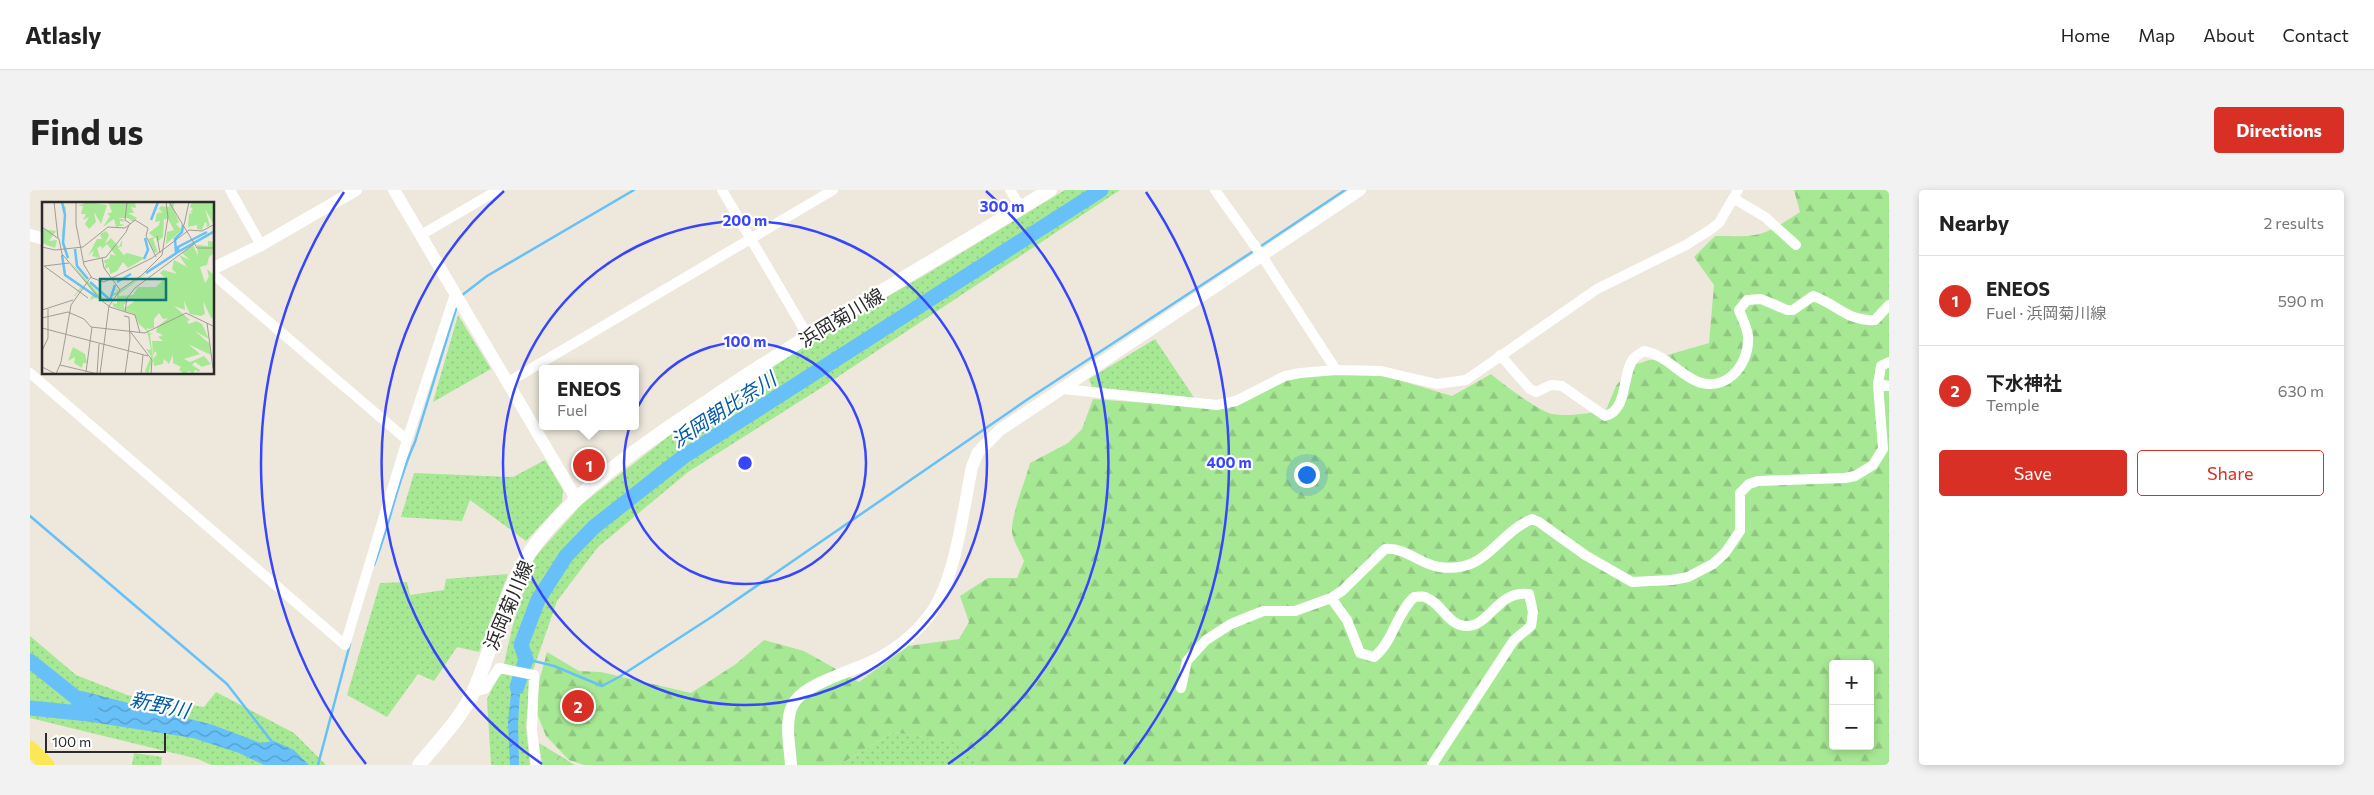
<!DOCTYPE html>
<html lang="en">
<head>
<meta charset="utf-8">
<style>
	:root { --surface:#fff; --page:#f2f2f2; --text:#222; --muted:#767676; --line:#e0e0e0; --accent:#d93025 }
	body { margin:0; font-family:Commissioner,"Noto Sans JP",sans-serif; background:var(--page); color:var(--text) }
	.controls { position:absolute; right:15px; bottom:15px; display:grid; overflow:hidden; border-radius:5px; box-shadow:0 2px 8px #0003 }
	.controls button { width:45px; height:45px; display:grid; place-items:center; padding:0; border:0; border-bottom:1px solid var(--line); background:var(--surface); color:var(--text); font:25px sans-serif }
	.scale { position:absolute; left:15px; bottom:12px; width:121px; box-sizing:border-box; padding-left:5px; border:2px solid #2b2b2b; border-top:0; font-size:14px; line-height:18px; white-space:nowrap; color:#2b2b2b; -webkit-text-stroke:4px #fff; paint-order:stroke }
	.you { position:absolute; left:1276px; top:284px; width:18px; height:18px; margin:-12px; border:4px solid #fff; border-radius:50%; background:#1a73e8; box-shadow:0 0 0 8px #1a73e833 }
	.badge { display:grid; place-items:center; width:32px; height:32px; border-radius:50%; background:var(--accent); color:#fff; font-size:16px; font-weight:700 }
	.pin { position:absolute; translate:-50% -50%; border:2px solid #fff; box-shadow:0 1px 5px #0006 }
	.popup { position:absolute; left:509px; top:175px; width:100px; height:65px; box-sizing:border-box; display:grid; place-content:center; border-radius:5px; background:var(--surface); filter:drop-shadow(0 1px 4px #0005); font-size:16px; white-space:nowrap; color:var(--muted) }
	.popup b { font-size:19px; color:var(--text) }
	.popup::after { content:''; position:absolute; left:50%; top:100%; margin-left:-10px; border:10px solid transparent; border-top-color:var(--surface) }
	.list { margin:0; padding:0; list-style:none }
	h2 { display:flex; justify-content:space-between; align-items:center; height:65px; margin:0; padding:0 20px; font-size:21px }
	h2 small { font-size:16px; font-weight:400; color:var(--muted) }
	.list li { display:grid; grid-template-columns:32px 1fr auto; gap:15px; align-items:center; box-sizing:border-box; height:90px; padding:0 20px; border-top:1px solid var(--line) }
	.list b { display:block; font-size:19px; white-space:nowrap }
	.list p { margin:0; font-size:16px; white-space:nowrap; color:var(--muted) }
	.list em { font-size:16px; font-style:normal; color:var(--muted) }
	.actions { display:flex; gap:10px; padding:15px 20px }
	.actions a { flex:1; padding:11px 0; border:1px solid var(--accent); border-radius:5px; text-align:center; font-size:18px; color:var(--accent) }
	.actions .main { background:var(--accent); color:#fff }
	.map { position:relative; flex:none; width:1859px; height:575px; overflow:hidden; border-radius:5px }
	header { display:flex; align-items:center; gap:30px; box-sizing:border-box; height:70px; padding:0 25px; background:var(--surface); border-bottom:1px solid var(--line) }
	header strong { font-size:24px }
	nav { display:flex; gap:28px; margin-inline-start:auto; font-size:18px }
	.intro { display:flex; align-items:center; justify-content:space-between; box-sizing:border-box; height:120px; padding:0 30px }
	h1 { margin:0; font-size:35px }
	.button { padding:12px 22px; border-radius:5px; background:var(--accent); color:#fff; font-size:18px; font-weight:700 }
	main { display:flex; gap:30px; padding:0 30px }
	aside { flex:1; background:var(--surface); border-radius:5px; box-shadow:0 2px 8px #0003 }
	.map>svg:first-child { display:block }
	.grass { fill:url(#grass-dots) }
	.forest { fill:url(#forest-firs); fill-rule:evenodd }
	.park { fill:url(#park-crowns) }
	.water { fill:url(#water-waves) }
	.lines { fill:none; stroke-linecap:round; stroke-linejoin:round }
	.stream { stroke:#67c0f8; stroke-width:2.5 }
	.river { stroke:#67c0f8; stroke-width:15 }
	.minor { stroke:#fff; stroke-width:10 }
	.tertiary { stroke:#fff; stroke-width:12 }
	.secondary { stroke:#fff; stroke-width:14 }
	.primary { stroke:#fbe854; stroke-width:15 }
	.ring { fill:none; stroke:#3845ff; stroke-width:2.5 }
	.labels { text-anchor:middle; dominant-baseline:central; stroke-width:4.5; stroke-linejoin:round; paint-order:stroke }
	.street-label { font-size:19px; fill:#2b2b2b; stroke:#fff }
	.water-label { font-size:20px; font-style:italic; fill:#035ba6; stroke:#fff }
	.inset-river { fill:none; stroke:#67c0f8; stroke-width:2.5 }
	.inset-road { fill:none; stroke:#a09c95; stroke-width:1 }
	.view { fill:#0f766e; fill-opacity:0.15; stroke:#0f766e; stroke-width:2.5 }
	.inset-edge { fill:none; stroke:#2b2b2b; stroke-width:2.5 }
	.centre { fill:#3845ff; stroke:#fff; stroke-width:2.5 }
	.ring-label { font-size:15px; text-anchor:middle; font-weight:bold; fill:#3845ff; stroke:#fff; stroke-width:4.5; stroke-linejoin:round; paint-order:stroke }
</style>
</head>
<body>
<header>
<strong>Atlasly</strong>
<nav><a>Home</a><a>Map</a><a>About</a><a>Contact</a></nav>
</header>
<div class="intro"><h1>Find us</h1><a class="button">Directions</a></div>
<main>
<div class="map">
<svg width="1859" height="575" viewBox="0 0 1859 575">
	<defs>
		<pattern id="grass-dots" width="8" height="8" patternUnits="userSpaceOnUse" patternTransform="scale(1.25)"><rect width="8" height="8" fill="#a7e894"/><path d="M2 2h.1M6 6h.1" fill="none" stroke="#90c780" stroke-width="1.8" stroke-linecap="round"/></pattern>
		<pattern id="forest-firs" width="22" height="20" patternUnits="userSpaceOnUse" patternTransform="scale(1.25)"><rect width="22" height="20" fill="#a7e894"/><path d="M5 1l3.5 6h-7zM16 11l3.5 6h-7z" fill="#90c780"/></pattern>
		<pattern id="park-crowns" width="20" height="18" patternUnits="userSpaceOnUse" patternTransform="scale(1.25)"><rect width="20" height="18" fill="#a7e894"/><path d="M2 6a3 3 0 1 1 6 0M12 15a3 3 0 1 1 6 0" fill="none" stroke="#90c780"/></pattern>
		<pattern id="water-waves" width="16" height="10" patternUnits="userSpaceOnUse" patternTransform="scale(1.25)"><rect width="16" height="10" fill="#67c0f8"/><path d="M0 5q4-4 8 0t8 0" fill="none" stroke="#559cc9"/></pattern>
	</defs>
	<rect width="100%" height="100%" fill="#eee8dc"/>
	<path class="grass" d="M1035 0H1090L791 198 658 282 568 357 527 411 500 489 496 537 500 575H461L457 509 474 474 482 438 504 368 552 314 658 231 768 158 895 85Z
		M428 125 461 179 403 212Z
		M1125 149 1167 212 1064 202 1059 189Z
		M515 270 533 300 532 312 496 351 440 310 432 331 371 327 384 283 483 287Z
		M478 384 449 462 427 457 404 491 388 484 357 527 317 505 350 393 377 392 380 405 414 400 416 389Z
		M0 446 46 485 97 505 174 517 186 502 264 543 296 575H181L168 569 0 528Z
		M864 542 931 553 954 575H809Z
		M104 563 132 567 131 575H102Z"/>
	<path class="forest" d="M1764 0H1859V575H952L928 553 864 542 809 575H554L539 570 516 546 506 521 510 488 517 462 549 481 571 482 661 503 706 474 734 450 774 461 829 492 878 456 929 449 939 432 930 406 958 388H987L994 371C991 363 983 351 982 342 981 325 995 292 1000 273L1038 253 1052 239 1063 209 1196 219 1259 185H1352L1422 206 1461 184C1473 194 1508 221 1522 224 1540 227 1559 223 1576 220L1586 196 1603 175 1679 153 1684 95 1664 67 1685 46C1730 47 1732 47 1770 22ZM1803 474H1840V556H1803Z"/>
	<path class="park" d="M509 553 545 575H512Z"/>
	<path class="water" d="M483 484 491 486 488 533 489 575H480L478 532Z
		M46 501H52L183 535 231 553 244 551 264 560 279 575H234L209 563 163 548 36 528Z"/>
	<g class="lines">
		<path class="stream" d="M1231 56 1315 0
			M431 106 457 86 604 0
			M0 326 197 494 243 553
			M344 375C360 335 367 291 385 252L427 116
			M496 469 524 476 572 496 589 487 683 426 1001 207 1222 62
			M288 575 320 454"/>
		<path class="river" d="M0 471 49 510 61 516
			M487 497 496 469 491 455 508 410 536 366 564 337 653 267 1071 0
			M0 518 59 524"/>
		<path class="minor" d="M200 0 231 55
			M692 0 778 146
			M980 0 991 18
			M1185 0 1232 66 1306 180
			M1703 8 1735 27 1766 55
			M391 45 468 0
			M184 85 377 250
			M1470 165 1500 199 1506 202 1521 195 1532 196 1575 226C1599 220 1591 184 1604 168 1607 165 1611 163 1614 161 1635 165 1646 181 1664 190 1694 205 1720 176 1718 146 1717 137 1712 128 1709 120L1717 110 1731 109 1757 120H1763L1783 106C1807 114 1818 132 1845 130L1859 115
			M0 183 315 455 377 250 425 104
			M477 193 803 0
			M1848 194 1859 196
			M1033 199 1187 215 1206 211 1255 186 1270 183 1306 180 1351 181 1407 194 1436 190 1567 99 1656 55 1680 40 1689 33 1708 0
			M1301 408 1317 430 1330 463 1344 467C1363 452 1366 424 1384 407 1387 407 1392 406 1395 407 1412 413 1418 436 1436 436 1461 436 1467 400 1499 404L1503 422 1501 436 1484 450 1402 575
			M1151 498 1157 471 1176 450 1201 434 1233 421H1265L1301 408 1312 401 1355 359C1375 357 1390 374 1409 377 1457 384 1465 345 1502 329L1509 332 1555 365 1602 392 1642 390 1658 387 1683 374 1695 363 1710 341V303L1719 294 1728 291 1815 288 1825 286 1843 275 1853 259 1848 194 1851 176 1859 172
			M443 502 455 499 469 478 504 485 502 539 506 575"/>
		<path class="tertiary" d="M364 0 547 310
			M0 45 14 49
			M184 78 231 55 326 0
			M761 575C760 556 753 528 765 511 780 491 827 480 849 468 869 457 888 441 901 423 926 388 933 320 942 277L948 262 970 240 1330 0"/>
		<path class="secondary" d="M389 575C407 552 432 528 444 500 466 451 474 395 508 351 552 295 619 250 678 211 789 136 906 70 1020 0"/>
		<path class="primary" d="M0 558 17 575"/>
	</g>
	<g class="ring">
		<circle cx="715" cy="273" r="121"/>
		<circle cx="715" cy="273" r="242"/>
		<path d="M512 574A363 363 0 0 1 474 1M956 1A363 363 0 0 1 918 574"/>
		<path d="M336 574A484 484 0 0 1 314 2M1116 2A484 484 0 0 1 1094 574"/>
	</g>
	<g class="labels">
		<g class="street-label">
			<text transform="translate(811 127) rotate(-31)">浜岡菊川線</text>
			<text transform="translate(478 415) rotate(-67)">浜岡菊川線</text>
		</g>
		<g class="water-label">
			<text transform="translate(693 219) rotate(-33)">浜岡朝比奈川</text>
			<text transform="translate(130 514) rotate(12)">新野川</text>
		</g>
	</g>
	<g transform="translate(12 12)">
		<rect width="172" height="172" fill="#eee8dc"/>
		<path d="M20 0 24 6 21 36 27 58 57 92 69 101 53 96 48 98 50 93 40 86 33 94H32L39 85 22 72 20 52 23 72 53 93 25 55 21 41 20 32 23 14ZM172 28 167 34 127 55 77 92 79 105 82 103V106L95 111 108 132 112 130 108 133 111 156 106 172 103 169 109 154 104 147 109 148 105 129 97 122 92 112 72 105 70 101 75 102V92L69 95 71 91 76 90 72 87 78 89 99 75 133 51 134 46 136 49ZM85 51 103 56 86 66 81 60 75 69 68 72 67 65 63 67V63ZM31 145 43 152 45 161H41L40 166 32 161 33 155 26 159Z" fill="#a7e894"/>
		<path d="M45 0 65 3 59 22 52 10 54 20 47 27 43 22 47 15 41 18 44 12H39L41 4H36ZM66 0H93L94 6 89 5 92 11H86L95 16 91 20 86 16H75L81 17 83 20 78 19V22L83 23 74 25 72 17 61 25 68 14 65 12 70 10ZM128 0H133L131 6 137 20 134 22 140 28 124 42 125 30 132 28 126 17H122L121 35 115 40 114 35 111 37 116 51 112 50 106 37 112 35 107 31 117 23 118 19 113 20 115 11 118 12 116 10 121 11 117 7 119 4 127 5ZM150 0H172L171 21 163 7 168 24 165 25 164 22 167 24 163 20 160 28 155 27V23L146 25 147 12 151 11 148 10 151 7 148 5ZM0 27 14 29 7 39 15 38 13 46 0 41ZM64 29 67 33 63 42 69 36 77 45 80 38V44L76 46 81 52 77 64 74 58 64 62 61 59 68 56V52L74 54 65 42 60 47 59 44 55 46 58 56 50 54 52 48 46 54 55 37H60L58 32ZM166 39 172 40V51L167 55 165 63 158 65 163 81 167 75 165 67 172 73V115L169 116 161 99 163 112 159 114 148 112 142 99 143 108 132 104 148 118 145 119 147 122 154 119 160 122 167 137 153 129 168 142 169 153 146 142 158 152 142 157 148 160 162 154 169 162 160 165 153 160 150 163 158 168 157 170 153 168 151 172 147 169 142 172 137 168 139 165 131 161V153L127 162 122 157 121 162 112 164 111 157 115 152 113 149 111 154 110 139H121L116 135 121 133 114 130 115 125 126 116 121 117 117 111 112 117V126L107 127 99 123 95 111 83 106 93 99 89 97 79 105 77 94 91 93 96 85H114L123 76 118 71 121 68 135 72 130 67 132 58 145 65 137 53 148 58 140 51 151 43 156 54 155 43 166 44Z" fill="#a7e894"/>
		<path class="inset-river" d="M20 0 23 13 21 41 26 56M109 18 116 0M33 47 35 64 46 77M136 50V45L165 30M136 50 173 29M134 51 133 37 140 30 141 23M20 53 23 73 55 95M102 57 106 48 103 36M104 71 136 50M48 80 67 97M75 80 89 72M68 98 73 83"/>
		<path class="inset-road" d="M12 0 16 36M34 0V22L42 63 50 76 62 80 110 56 147 28 160 29 173 22M85 0 83 18 89 22M127 0 155 46H173M142 23 147 0M0 25 17 37 20 52 59 98 68 105 93 113 98 131M115 34 118 51M0 45 13 48 41 45 66 25 83 26 93 18 106 26 104 34 114 55M60 56 62 66 78 88M41 60 64 55 84 30 87 23M2 64 46 96M2 64 27 61M67 104 78 88 100 73 120 53 126 15 124 0M0 108 31 98M83 110 85 96 93 86 152 42M82 114 87 115 88 137 83 172M0 116 26 110 42 117 49 125 103 131 144 111 173 125M165 121 171 166M0 126 106 154M87 128 110 158 109 172M0 149 6 136V107M18 163 56 172M0 165 14 172M44 170 50 125M14 172 19 160 29 103 49 75M55 172 57 142M58 172 67 104M99 172 101 153"/>
		<path class="view" d="M58 77H124V98H58Z"/>
		<rect width="172" height="172" class="inset-edge"/>
	</g>
	<circle cx="715" cy="273" r="8" class="centre"/>
	<g class="ring-label">
		<text x="972" y="22">300 m</text>
		<text x="715" y="36">200 m</text>
		<text x="715" y="157">100 m</text>
		<text x="1199" y="278">400 m</text>
	</g>
</svg>
<div class="controls">
<button>+</button>
<button>−</button>
</div>
<div class="scale">100 m</div>
<div class="you"></div>
<div class="pin badge" style="left:559px;top:275px">1</div>
<div class="popup"><b>ENEOS</b>Fuel</div>
<div class="pin badge" style="left:548px;top:516px">2</div>
</div>
<aside>
<h2>Nearby<small>2 results</small></h2>
<ul class="list">
<li><span class="badge">1</span><div><b>ENEOS</b><p>Fuel · 浜岡菊川線</p></div><em>590 m</em></li>
<li><span class="badge">2</span><div><b>下水神社</b><p>Temple</p></div><em>630 m</em></li>
</ul>
<div class="actions"><a class="main">Save</a><a>Share</a></div>
</aside>
</main>
</body>
</html>
